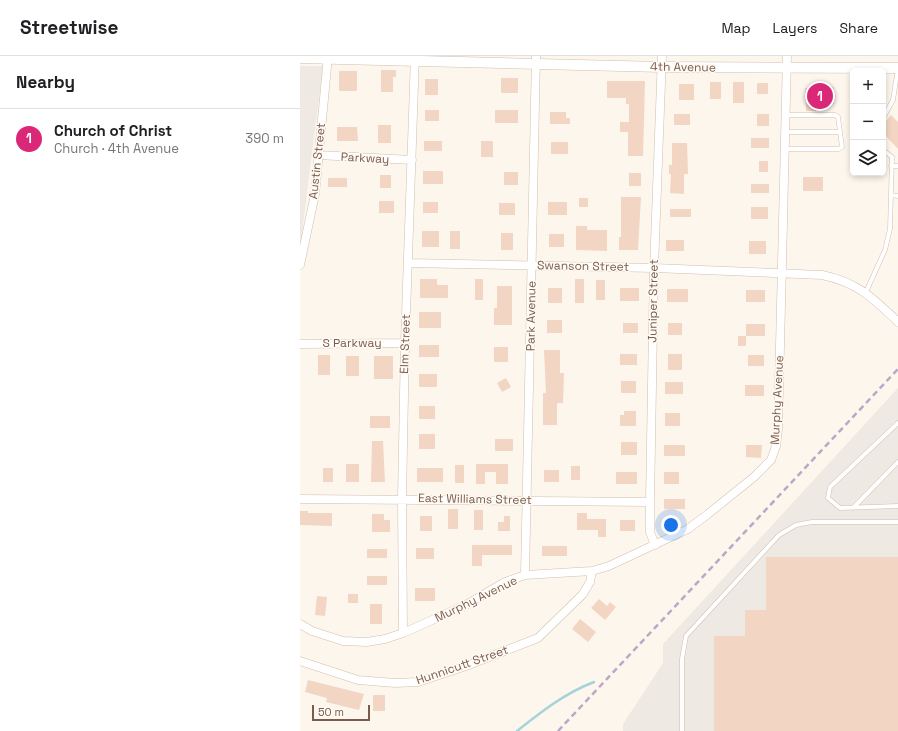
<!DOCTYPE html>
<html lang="en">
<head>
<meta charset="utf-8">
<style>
	:root { --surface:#fff; --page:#f2f2f2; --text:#202124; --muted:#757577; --line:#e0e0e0; --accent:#db2777 }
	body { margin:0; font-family:"Space Grotesk",sans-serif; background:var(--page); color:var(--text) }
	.controls { position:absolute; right:12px; top:12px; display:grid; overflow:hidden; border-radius:6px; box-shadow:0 2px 6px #0003 }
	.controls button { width:36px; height:36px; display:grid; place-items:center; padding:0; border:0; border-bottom:1px solid var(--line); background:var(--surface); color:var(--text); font:20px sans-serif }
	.scale { position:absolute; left:12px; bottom:10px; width:58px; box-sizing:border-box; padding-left:4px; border:2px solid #7a5c4d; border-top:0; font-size:11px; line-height:14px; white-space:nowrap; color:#7a5c4d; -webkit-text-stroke:3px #fffaf3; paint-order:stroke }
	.you { position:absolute; left:371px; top:469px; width:14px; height:14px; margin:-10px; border:3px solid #fff; border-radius:50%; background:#1a73e8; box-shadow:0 0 0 6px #1a73e833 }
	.badge { display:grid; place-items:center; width:26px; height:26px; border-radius:50%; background:var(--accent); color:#fff; font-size:13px; font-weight:700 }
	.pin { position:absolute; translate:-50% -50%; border:2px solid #fff; box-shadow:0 1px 4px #0006 }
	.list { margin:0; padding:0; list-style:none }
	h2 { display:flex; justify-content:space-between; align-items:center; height:52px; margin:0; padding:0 16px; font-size:17px }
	h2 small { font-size:13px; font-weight:400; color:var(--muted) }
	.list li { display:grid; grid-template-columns:26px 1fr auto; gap:12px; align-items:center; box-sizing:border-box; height:60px; padding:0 16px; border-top:1px solid var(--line) }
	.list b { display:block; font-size:15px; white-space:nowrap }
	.list p { margin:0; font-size:13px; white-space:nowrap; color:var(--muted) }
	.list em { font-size:13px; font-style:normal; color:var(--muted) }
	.icon { flex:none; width:22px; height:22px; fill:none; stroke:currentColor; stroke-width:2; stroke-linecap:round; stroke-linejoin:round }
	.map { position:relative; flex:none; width:598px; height:675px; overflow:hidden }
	header { display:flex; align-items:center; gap:24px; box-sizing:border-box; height:56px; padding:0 20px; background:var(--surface); border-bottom:1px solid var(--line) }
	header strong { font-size:19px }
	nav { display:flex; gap:22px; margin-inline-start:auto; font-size:14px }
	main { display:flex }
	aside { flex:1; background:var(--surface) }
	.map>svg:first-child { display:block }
	.industrial { fill:#efe9e4 }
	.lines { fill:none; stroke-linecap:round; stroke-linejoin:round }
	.stream { stroke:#a5d3da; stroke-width:2.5 }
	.building { fill:#f3d5c3 }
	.service-casing { stroke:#d1beb0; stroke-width:5 }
	.minor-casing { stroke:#d1beb0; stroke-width:9 }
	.tertiary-casing { stroke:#d1beb0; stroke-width:11 }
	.service { stroke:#fff; stroke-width:4 }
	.minor { stroke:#fff; stroke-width:8 }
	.tertiary { stroke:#fff; stroke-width:10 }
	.rail { stroke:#b9a8c9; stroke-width:2.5; stroke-dasharray:6 4; stroke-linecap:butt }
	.labels { text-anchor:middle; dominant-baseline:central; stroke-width:3; stroke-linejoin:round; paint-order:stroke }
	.street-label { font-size:12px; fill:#7a5c4d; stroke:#fffaf3 }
</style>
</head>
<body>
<header>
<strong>Streetwise</strong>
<nav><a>Map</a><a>Layers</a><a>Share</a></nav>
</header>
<main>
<aside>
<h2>Nearby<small></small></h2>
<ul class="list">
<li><span class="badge">1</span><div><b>Church of Christ</b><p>Church · 4th Avenue</p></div><em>390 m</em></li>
</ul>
</aside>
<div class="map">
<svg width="598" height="675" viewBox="0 0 598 675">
	<rect width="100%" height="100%" fill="#fdf6ec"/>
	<path class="industrial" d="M0 10H23L0 193Z
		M598 332V675H323V668L363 607V588Z"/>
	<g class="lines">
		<path class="stream" d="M217 675C241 656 265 637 294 626"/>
	</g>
	<path class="building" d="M81 14H96V21H93V36H81Z
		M39 15H57V35H39Z
		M201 22H218V37H201Z
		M125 23H138V39H125Z
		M307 25H345L343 100H328V76H320V66H329V48H326V42H307Z
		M410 26H421V43H410Z
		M433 26H444V47H433Z
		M457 27H468V38H457Z
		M379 28H394V44H379Z
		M534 31V48H516V55H506L505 32Z
		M125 54H139V65H125Z
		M195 54H218V67H195Z
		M250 56H266V62H270V68H250Z
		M374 58H390V69H374Z
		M457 58H469V70H457Z
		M591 59 598 66V93L583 77V68Z
		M78 69H91V87H78Z
		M37 71H57L58 85H37Z
		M451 82H469V92H451Z
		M124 85H142V95H124Z
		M181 85H193V101H181Z
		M251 86H268V98H251Z
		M372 87H387L388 118H384V138L370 137 371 118H369V109H372Z
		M459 105H468V116H459Z
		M123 115H143V128H123Z
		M204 116H218V129H204Z
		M329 117H341V130H329Z
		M80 119H91V132H80Z
		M503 121H523V135H503Z
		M28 122H47V131H28Z
		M451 128H469V137H451Z
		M321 141H341L338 194H319V181H321Z
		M279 142H288V151H279Z
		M79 145H94V157H79Z
		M123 146H138V157H123Z
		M248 146H267V159H248Z
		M199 147H215V159H199Z
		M451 151H468V163H451Z
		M370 153H391V161H370Z
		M276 170H287V174H307V195L276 194Z
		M122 175H139V191H122Z
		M150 175H160V193H150Z
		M201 177H213V194H201Z
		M249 178H264V191H249Z
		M366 184H384V195H366Z
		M449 185H466V198H449Z
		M120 223H137V229H148V242H120Z
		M175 223H183V244H175Z
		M275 223H284V247H275Z
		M296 224H305V244H296Z
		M197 230H212V269H194V252H197Z
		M248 232H262V247H248Z
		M320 232H339V245H320Z
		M367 233H388V246H367Z
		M446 234H465V246H446Z
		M119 256H141V272H119Z
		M247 264H262V277H247Z
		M323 267H338V277H323Z
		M368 267H382V279H368Z
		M446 268H465V280H446Z
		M438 280H446V290H438Z
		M119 289H139V301H119Z
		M194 291H208V306H194Z
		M244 294H260V317H264L263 347H257V369H243V337H246Z
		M320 298H337V309H320Z
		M368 298H382V314H368Z
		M18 299H30V319H18Z
		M448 299H464V310H448Z
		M46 300H59V320H46Z
		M74 300H93V323H74Z
		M119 318H137V331H119Z
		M206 322 211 331 202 336 197 327Z
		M321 325H336V337H321Z
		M365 326H383V338H365Z
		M445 329H464V340H445Z
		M119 350H135V363H119Z
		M324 355H336V370H320V359H324Z
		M365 357H380V370H365Z
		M70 360H90V372H70Z
		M119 378H135V393H119Z
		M195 383H213V395H195Z
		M72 385H83L85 426H71Z
		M321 386H337V399H321Z
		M364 389H385V400H364Z
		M446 389H462L461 402 446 401Z
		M46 408H59V426H46Z
		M176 408H208V428H196V416H185V428H176Z
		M155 409H164V427H155Z
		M271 410H280V424H271Z
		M23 412H33V426H23Z
		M117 412H143V426H117Z
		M244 414H259V426H244Z
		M316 416H337V428H316Z
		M364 416H379V428H364Z
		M364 443H385V453H364Z
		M148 453H158V473H148Z
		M174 454H183V474H174Z
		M0 455H8V457H32V470L0 469Z
		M277 457H287V463H306V481H298V474H277Z
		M72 458H84V464H90V476H72Z
		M120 460H132V475H120Z
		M204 460H210V475H198V466H204Z
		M320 464H335V475H320Z
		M172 489H212V499H182V510H172Z
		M242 490H267V500H242Z
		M116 492H134V503H116Z
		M67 493H87V502H67Z
		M466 501H598V675H414V580H445V554H466Z
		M67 520H87V529H67Z
		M115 532H135V545H115Z
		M48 538H58V547H48Z
		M17 540 27 541 25 560 15 559Z
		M299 543 307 550 310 546 316 551 305 564 291 552Z
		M70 548H82V568H70Z
		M280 563 296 576 288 586 272 573Z
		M8 624 64 638 59 654 26 646 27 642 5 636Z
		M73 639H85V655H73Z"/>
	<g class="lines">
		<g class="service-casing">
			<path id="service" d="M583 62 593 44 598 12
				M485 76H540
				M485 93H539L542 91 538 61 535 59H486
				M591 110H598
				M591 139 598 140
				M566 236 585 194 590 173 592 101 583 94
				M598 367 530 431 528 442 540 452 598 450
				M553 452 598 406
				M382 675V603L386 580 479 479 496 469 512 466H598"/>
		</g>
		<g class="minor-casing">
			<path id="minor" d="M18 99 112 104
				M109 207 354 212 522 219C557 226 573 242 598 266
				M0 209 15 138 28 0
				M0 288 105 287
				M0 443 350 446
				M355 489 350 476V446L354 212 362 0
				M225 519 236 0
				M0 568 12 575 43 585 67 586 85 583 103 577 166 549 205 526 225 519 292 515 309 510 388 473 408 458 454 421 471 404 476 390 478 373 487 0
				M103 577 102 442 105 287 115 0
				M0 605 58 624 95 627 118 626 166 610 238 582 283 538 290 526 292 515"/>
		</g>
		<g class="tertiary-casing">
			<path id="tertiary" d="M0 2 362 11 598 12"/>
		</g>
		<use href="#service" class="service"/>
		<use href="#minor" class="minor"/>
		<use href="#tertiary" class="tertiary"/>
		<path class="rail" d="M258 675 598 313"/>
	</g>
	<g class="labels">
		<g class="street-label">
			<text transform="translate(383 11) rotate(1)">4th Avenue</text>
			<text transform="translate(65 102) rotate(3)">Parkway</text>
			<text transform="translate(17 105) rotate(-84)">Austin Street</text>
			<text transform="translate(283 210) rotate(1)">Swanson Street</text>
			<text transform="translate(353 245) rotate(-89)">Juniper Street</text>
			<text transform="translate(231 260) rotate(-89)">Park Avenue</text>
			<text x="52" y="287">S Parkway</text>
			<text transform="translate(105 288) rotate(-88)">Elm Street</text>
			<text transform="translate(477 344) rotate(-87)">Murphy Avenue</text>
			<text transform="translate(175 443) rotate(1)">East Williams Street</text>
			<text transform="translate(176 543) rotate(-26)">Murphy Avenue</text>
			<text transform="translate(162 609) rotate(-19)">Hunnicutt Street</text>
		</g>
	</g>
</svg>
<div class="controls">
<button>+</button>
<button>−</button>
<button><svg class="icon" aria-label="layers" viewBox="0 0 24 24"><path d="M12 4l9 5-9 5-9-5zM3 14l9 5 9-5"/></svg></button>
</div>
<div class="scale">50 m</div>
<div class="you"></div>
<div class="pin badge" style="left:520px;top:40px">1</div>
</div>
</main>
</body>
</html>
